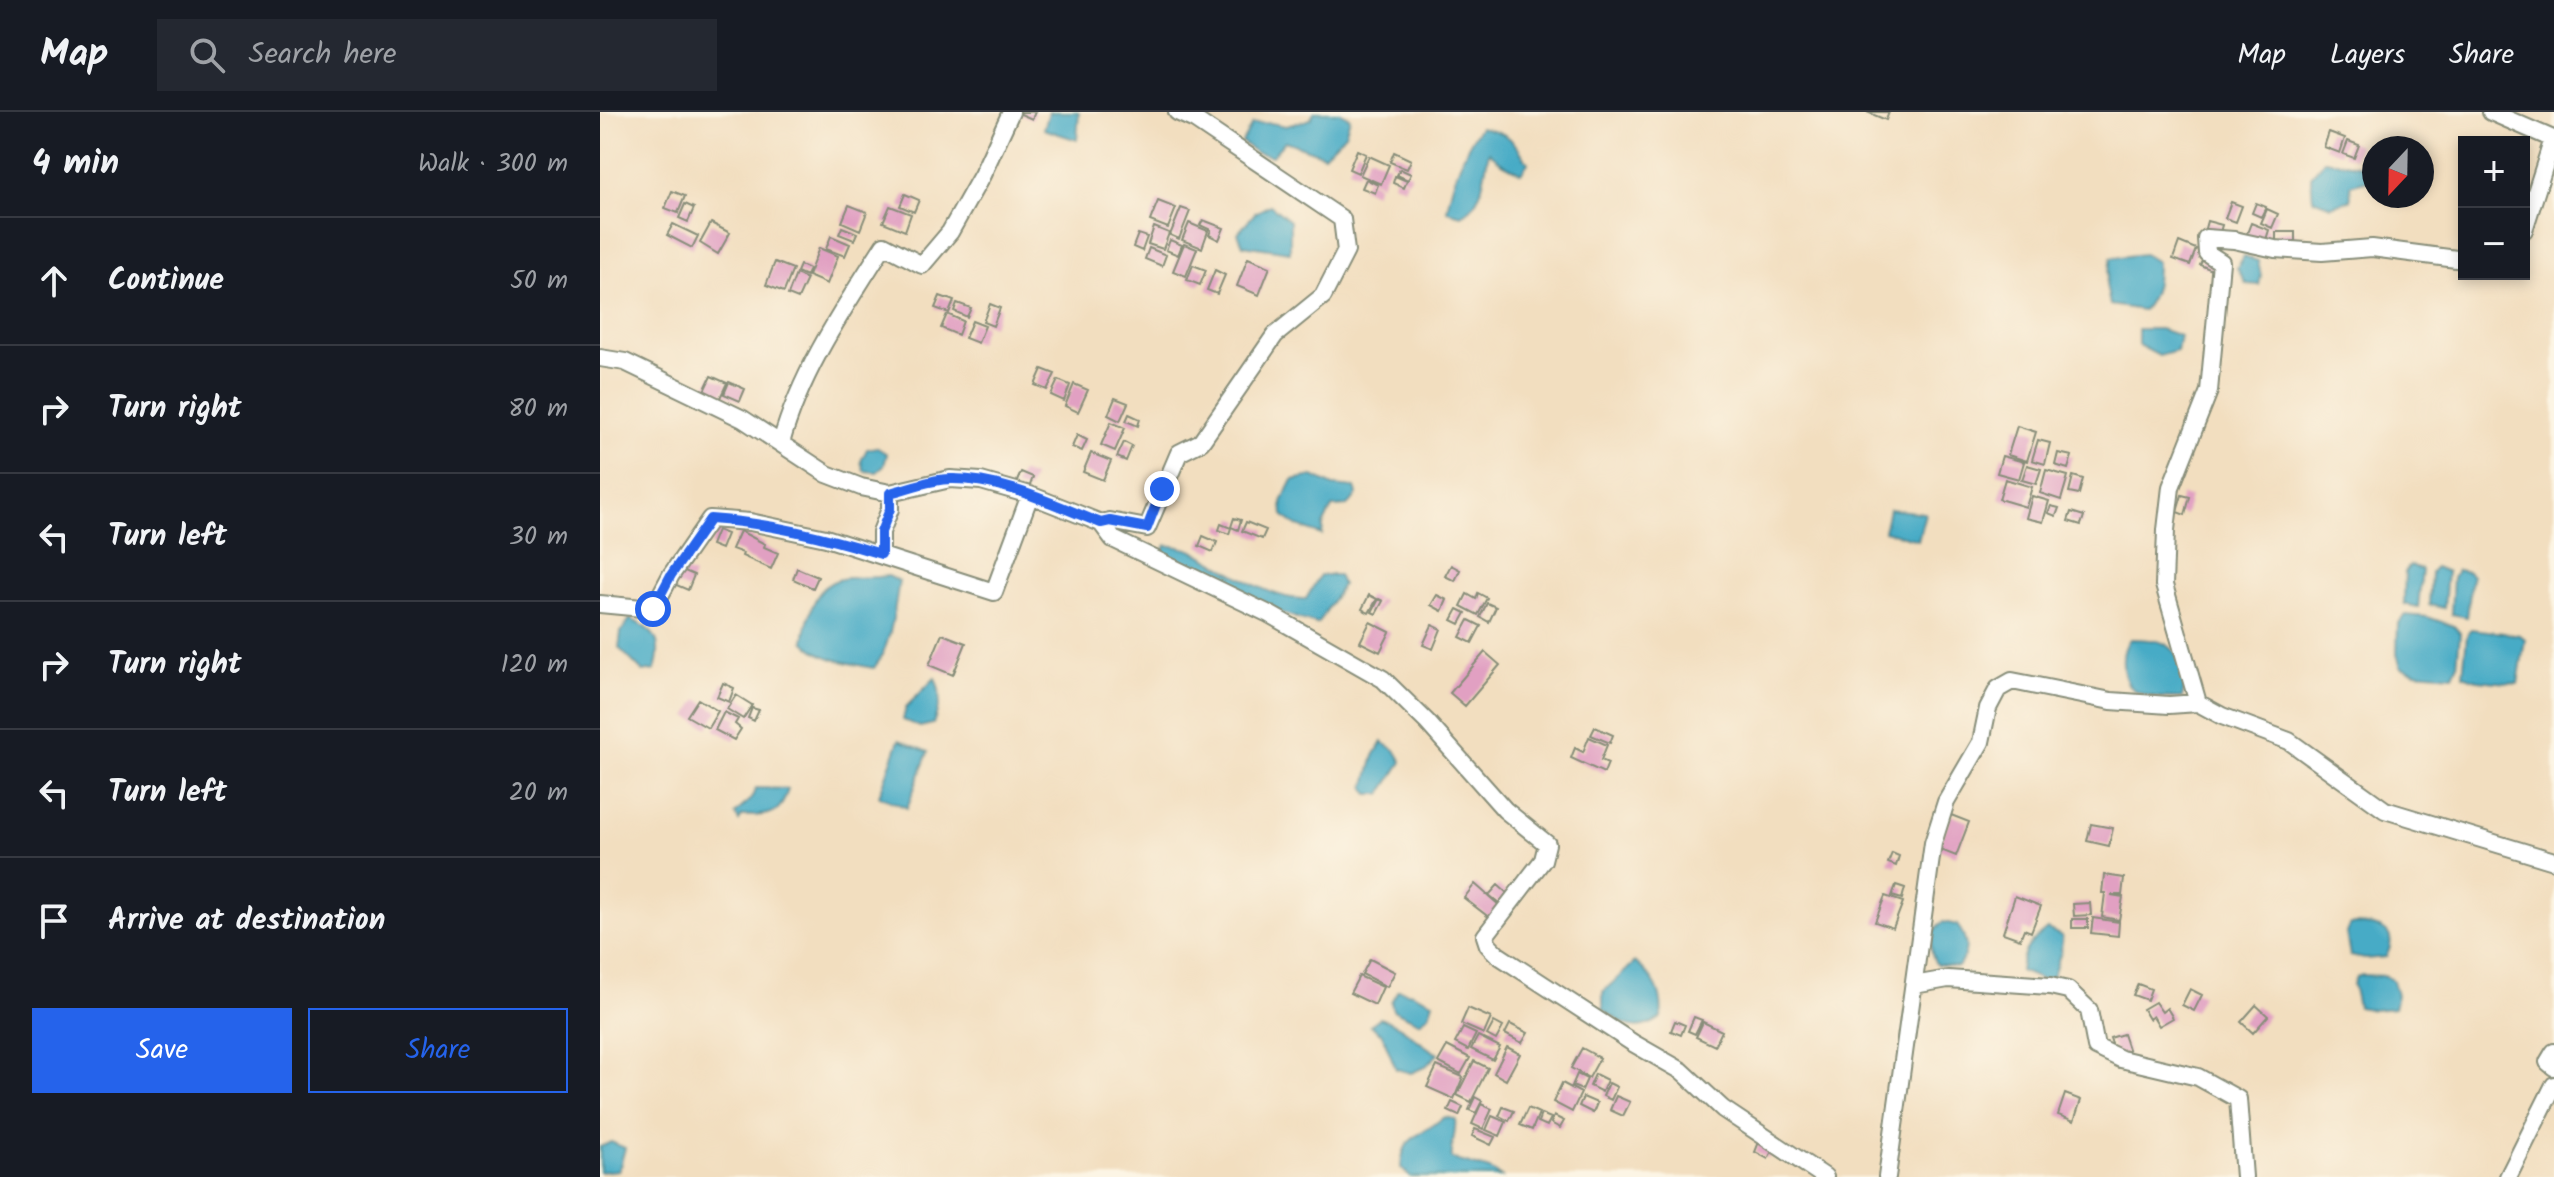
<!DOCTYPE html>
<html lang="en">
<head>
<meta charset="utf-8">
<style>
	:root { --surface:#171b24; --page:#242831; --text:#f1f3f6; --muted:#9ea1a6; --line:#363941; --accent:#2563eb }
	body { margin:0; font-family:Kalam,sans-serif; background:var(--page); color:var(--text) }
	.controls { position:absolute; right:24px; top:24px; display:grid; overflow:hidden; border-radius:0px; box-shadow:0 4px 12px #0003 }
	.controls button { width:72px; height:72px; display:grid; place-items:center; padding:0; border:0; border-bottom:2px solid var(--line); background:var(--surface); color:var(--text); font:40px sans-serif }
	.compass { position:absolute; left:1762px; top:24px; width:72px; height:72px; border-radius:50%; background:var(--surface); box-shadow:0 4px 12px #0003; rotate:202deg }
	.stop { position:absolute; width:24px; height:24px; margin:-18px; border:6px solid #2563eb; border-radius:50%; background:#fff }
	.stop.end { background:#2563eb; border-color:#fff; box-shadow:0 2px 8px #0008 }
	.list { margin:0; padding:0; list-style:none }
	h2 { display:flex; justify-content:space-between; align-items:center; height:104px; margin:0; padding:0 32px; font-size:34px }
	h2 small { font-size:26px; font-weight:400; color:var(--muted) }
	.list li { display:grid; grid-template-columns:52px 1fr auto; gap:24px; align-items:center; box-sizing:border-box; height:128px; padding:0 32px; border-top:2px solid var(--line) }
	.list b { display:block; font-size:30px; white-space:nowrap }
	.list em { font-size:26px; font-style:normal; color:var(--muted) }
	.actions { display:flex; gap:16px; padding:24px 32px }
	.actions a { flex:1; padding:18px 0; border:2px solid var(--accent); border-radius:0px; text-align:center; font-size:28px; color:var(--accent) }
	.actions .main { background:var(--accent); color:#fff }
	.icon { flex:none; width:44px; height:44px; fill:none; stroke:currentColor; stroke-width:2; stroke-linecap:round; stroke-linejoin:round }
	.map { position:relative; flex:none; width:1954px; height:1065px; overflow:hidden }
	header { display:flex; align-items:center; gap:48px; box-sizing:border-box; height:112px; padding:0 40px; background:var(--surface); border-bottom:2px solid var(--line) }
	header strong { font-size:38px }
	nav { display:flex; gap:44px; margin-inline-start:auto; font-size:28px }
	.search { width:560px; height:72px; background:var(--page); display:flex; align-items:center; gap:20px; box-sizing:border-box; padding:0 28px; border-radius:0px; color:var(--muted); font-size:30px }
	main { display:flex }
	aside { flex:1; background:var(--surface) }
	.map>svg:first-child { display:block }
	.water { fill:#47abc6; stroke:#33747d; stroke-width:2 }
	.building { fill:#e1a0c2 }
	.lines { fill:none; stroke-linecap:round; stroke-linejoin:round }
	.minor-casing { stroke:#888e7a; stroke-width:20 }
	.minor { stroke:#fff; stroke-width:16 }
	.route { stroke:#2563eb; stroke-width:10 }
</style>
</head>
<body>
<header>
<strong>Map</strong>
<div class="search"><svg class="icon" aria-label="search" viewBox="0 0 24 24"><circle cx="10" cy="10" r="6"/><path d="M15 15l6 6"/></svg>Search here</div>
<nav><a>Map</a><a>Layers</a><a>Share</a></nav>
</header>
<main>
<aside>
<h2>4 min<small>Walk · 300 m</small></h2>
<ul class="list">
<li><svg class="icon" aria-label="ahead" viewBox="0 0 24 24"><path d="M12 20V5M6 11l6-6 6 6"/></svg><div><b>Continue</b></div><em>50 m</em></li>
<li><svg class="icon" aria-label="right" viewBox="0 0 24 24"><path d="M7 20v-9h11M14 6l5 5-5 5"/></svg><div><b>Turn right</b></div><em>80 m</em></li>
<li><svg class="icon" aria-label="left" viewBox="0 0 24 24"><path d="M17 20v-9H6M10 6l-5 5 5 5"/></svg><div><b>Turn left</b></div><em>30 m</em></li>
<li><svg class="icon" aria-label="right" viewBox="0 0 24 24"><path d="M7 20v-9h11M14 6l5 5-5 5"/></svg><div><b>Turn right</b></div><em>120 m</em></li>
<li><svg class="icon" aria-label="left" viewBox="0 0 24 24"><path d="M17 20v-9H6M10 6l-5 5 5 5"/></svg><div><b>Turn left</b></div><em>20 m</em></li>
<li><svg class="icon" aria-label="arrive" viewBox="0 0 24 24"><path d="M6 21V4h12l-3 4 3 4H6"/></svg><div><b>Arrive at destination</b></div></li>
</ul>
<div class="actions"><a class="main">Save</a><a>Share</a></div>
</aside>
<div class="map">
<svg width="1954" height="1065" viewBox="0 0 1954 1065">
	<rect width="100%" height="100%" fill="#fcf5e5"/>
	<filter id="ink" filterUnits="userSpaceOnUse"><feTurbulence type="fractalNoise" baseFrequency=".0125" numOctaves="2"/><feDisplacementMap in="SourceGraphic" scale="16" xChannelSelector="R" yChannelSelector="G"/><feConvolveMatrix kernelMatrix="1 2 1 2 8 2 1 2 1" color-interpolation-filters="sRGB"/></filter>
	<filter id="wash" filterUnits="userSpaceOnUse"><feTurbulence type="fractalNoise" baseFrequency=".006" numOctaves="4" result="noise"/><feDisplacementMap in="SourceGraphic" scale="32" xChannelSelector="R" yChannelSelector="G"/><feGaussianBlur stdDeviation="1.8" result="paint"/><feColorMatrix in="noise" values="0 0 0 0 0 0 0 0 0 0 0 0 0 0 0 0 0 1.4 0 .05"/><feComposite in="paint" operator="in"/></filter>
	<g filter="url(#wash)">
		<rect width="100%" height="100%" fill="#f2debf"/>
		<path class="water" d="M449 0H479L477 28 444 17Z
			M714 0H739L750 6 745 22 724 43 685 29 672 44 655 40 642 30 652 12 671 11 686 14 711 7Z
			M880 15C908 20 913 27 928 51L921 61 902 51 889 40C883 63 885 91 861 103L847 99C852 68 862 41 880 15Z
			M1724 48 1770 55 1772 67 1750 73 1751 88 1731 94 1713 87 1711 64Z
			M670 93 690 109V140L643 133 638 121 655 101Z
			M1544 142 1557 150C1557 169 1556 183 1543 198L1510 193 1506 172 1511 146Z
			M1644 144 1658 149 1661 164 1659 173 1646 172 1637 156Z
			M1538 217H1560L1580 224 1577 239 1559 244 1538 233Z
			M276 335 287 342 284 354 277 360 264 359 261 349 267 337Z
			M713 364 733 374 755 376 757 382 748 394 732 395 723 413 722 423 695 413 683 403 682 390 693 368Z
			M1289 397 1325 401 1318 428 1284 419Z
			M566 433C574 434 583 435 591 438 624 453 669 489 706 487L720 463H738L742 473 718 512C663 499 612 467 562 443Z
			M1810 453 1822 458 1818 495 1804 492 1805 460Z
			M1835 455 1847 460 1844 496 1829 493 1831 461Z
			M1857 458 1868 460 1872 464 1867 505 1851 502 1853 465Z
			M288 464 299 469C294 497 292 533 274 556 250 551 220 548 204 529 208 502 215 468 248 466 262 465 274 466 288 464Z
			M1805 503 1827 505 1854 514 1860 521 1857 554 1853 563 1815 560 1801 555 1797 542 1798 511Z
			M30 507C57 520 63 529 55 558L43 560 19 536 21 520Z
			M1871 517 1920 523 1925 527 1918 572 1877 568 1863 563 1867 523Z
			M1530 527C1554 527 1575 528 1581 554 1584 566 1586 574 1582 586 1555 586 1523 587 1523 552 1522 542 1524 535 1530 527Z
			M335 566C343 583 339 595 333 612L320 615 303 608 306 595Z
			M299 628 328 640 307 696 279 684Z
			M782 630 795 638 802 650 781 682H769L765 676 774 644Z
			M156 676 188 677C181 705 168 703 142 704L139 709 135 702 151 687Z
			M1343 810 1357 813C1368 827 1369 839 1358 855L1336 852C1329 838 1328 818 1343 810Z
			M1755 812C1776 813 1801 816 1786 845L1765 847 1750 844 1746 821 1749 814Z
			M1447 817 1462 824 1461 840 1452 865 1442 868 1420 859C1422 837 1431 830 1447 817Z
			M1035 850C1054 866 1064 881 1061 906 1037 923 1023 913 1003 897V880Z
			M1762 863 1785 864 1793 869 1797 883 1794 896 1773 898 1758 895 1753 872 1756 865Z
			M798 878 812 881 833 890 829 903 819 910 793 898 791 890Z
			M780 906C804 912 817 931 838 942L825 955 811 961 796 957 782 922 770 913Z
			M844 1005 855 1007C857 1022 850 1033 852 1047L890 1058 901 1065H810L801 1056C802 1022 822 1024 844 1005Z
			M11 1030 25 1036 19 1058 0 1060V1035Z"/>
		<g id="blocks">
			<path class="building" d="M416 0H435L432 7Z
				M1267 0H1289L1286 8Z
				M1729 20 1745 26 1740 41 1724 35Z
				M1748 29 1759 33 1754 46 1743 42Z
				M757 38 766 42 758 61 749 57Z
				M794 40 811 48 807 57 790 50Z
				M769 44 789 53 781 72 760 63Z
				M800 57 811 62 808 68 797 63Z
				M795 64 807 69 804 76 793 71Z
				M766 67 778 73 775 81 762 76Z
				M72 79 85 84 78 101 65 96Z
				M305 82 319 88 314 100 300 94Z
				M558 89 576 96 568 116 550 109Z
				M1631 90 1642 94 1636 110 1625 106Z
				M1656 91 1666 95 1661 105 1652 101Z
				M85 92 94 96 88 110 79 106Z
				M249 93 267 100 260 118 242 110Z
				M290 94 311 102 305 119 283 110Z
				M581 96 590 99 579 127 570 123Z
				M1667 97 1678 102 1672 116 1661 111Z
				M603 108 624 116 619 128 609 123 611 118 600 113Z
				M1607 109 1622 113 1619 124 1604 120Z
				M111 111 130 121 118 142 100 131Z
				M589 111 608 119 602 136 582 128Z
				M1651 111 1669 118 1665 131 1646 124Z
				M73 112 98 124 92 136 67 123Z
				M242 115 257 121 254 128 239 122Z
				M554 115 569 121 563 137 548 132Z
				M1676 120H1695V135H1676Z
				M538 122 547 125 542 139 533 135Z
				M231 124 250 132 245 144 226 137Z
				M570 128 582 133 578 143 566 138Z
				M1579 130 1596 137 1590 153 1573 147Z
				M584 132 597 137 586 164 573 159Z
				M219 136 238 144 227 172 208 164Z
				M549 136 566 143 562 154 545 147Z
				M1604 145 1616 150 1612 158 1600 153Z
				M648 146 670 155 659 183 637 174Z
				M175 150 193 157 184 180 166 173Z
				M200 153 209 157 206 164 197 160Z
				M593 153 606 158 600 173 587 168Z
				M615 158 625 163 617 182 607 178Z
				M196 162 207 167 198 187 188 183Z
				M340 184 354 189 349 201 335 196Z
				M357 191 371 196 367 205 354 199Z
				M390 192 400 196 393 214 383 210Z
				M347 202 363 209 358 223 341 216Z
				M372 209 385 214 378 231 365 226Z
				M442 257 455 262 447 278 435 273Z
				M111 264 127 271 119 288 103 281Z
				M458 268 470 273 464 289 451 283Z
				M129 270 145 277 140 289 124 282Z
				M474 272 488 278 478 300 465 294Z
				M515 286 528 291 520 309 508 303Z
				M529 302 540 307 538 314 526 309Z
				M511 310 525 316 515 339 501 333Z
				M1417 314 1436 320 1427 349 1408 343Z
				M477 323 487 328 482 339 472 335Z
				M1438 328 1450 331 1445 352 1432 348Z
				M524 330 532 334 526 349 517 345Z
				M491 341 511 349 503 368 483 360Z
				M1458 341 1472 344 1468 357 1455 353Z
				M1402 344 1424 350 1419 367 1397 361Z
				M1427 353 1441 357 1436 372 1422 368Z
				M1446 358 1468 364 1461 388 1440 381Z
				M421 360 433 365 428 379 415 374Z
				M1473 364 1483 367 1479 382 1469 380Z
				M1405 367 1432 375 1426 395 1399 387Z
				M1582 383 1590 385 1585 403 1577 400Z
				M1432 384 1449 389 1443 410 1426 406Z
				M1451 394 1459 396 1456 404 1448 401Z
				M1471 400 1484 404 1481 413 1468 409Z
				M634 406 641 408 638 418 631 415Z
				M646 410 666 418 662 427 642 419Z
				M621 412 631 416 629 422 619 418Z
				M117 418 127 422 121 437 111 433Z
				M140 419 165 432 164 435 178 441 171 457 142 444 143 441 132 437Z
				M603 424 617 430 613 440 599 434Z
				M851 453 860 458 855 469 845 464Z
				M197 456 218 465 213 476 193 467Z
				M80 457 94 463 88 478 74 472Z
				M878 481 887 486 878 503 861 494 867 482 876 487Z
				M769 483 777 487 769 501 762 497Z
				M837 483 847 488 842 499 831 493Z
				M779 487 783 489 776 502 772 500Z
				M887 491 896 495 889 510 880 505Z
				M858 497 866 501 860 512 852 508Z
				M869 508 881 514 872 531 860 525Z
				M770 510 790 520 780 540 760 530Z
				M832 513 841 517 833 537 823 533Z
				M342 522 366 531 353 563 329 553Z
				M885 540 900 553 865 594 850 581Z
				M123 571 134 576 129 590 117 585Z
				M136 583 152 593 143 607 127 597Z
				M98 587 118 599 108 616 87 604Z
				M152 596 159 598 154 609 148 606Z
				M124 600 138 607 135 612 141 617 134 628 115 618Z
				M995 615 1013 623 1010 631 991 623Z
				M989 625 1007 633 1001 648 1008 651 1004 661 971 646 975 636 983 640Z
				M1351 703 1369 710 1356 744 1338 737Z
				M1491 712 1513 716 1509 734 1487 729Z
				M1292 741 1299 744 1296 754 1288 751Z
				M1504 763 1524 766 1522 783H1511L1523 785 1519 808 1502 805 1505 781H1502Z
				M875 772 900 794 890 806 864 786Z
				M898 773 907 781 899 791 889 783Z
				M1296 773 1305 776 1302 787 1292 784Z
				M1285 784 1303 790 1293 816 1275 810Z
				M1415 784 1441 794 1431 820 1424 817 1420 827 1403 821Z
				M1490 791 1491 803 1474 804 1473 792Z
				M1493 806 1519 810 1518 824 1491 821Z
				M1472 807H1488V816H1472Z
				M770 847 795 860 787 875 762 862Z
				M759 864 783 875 775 893 750 881Z
				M1538 872 1551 877 1547 888 1533 883Z
				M1590 877 1602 883 1594 899 1582 893Z
				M1555 890 1562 900 1567 896 1573 906 1559 914 1553 904 1549 907 1543 897Z
				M1656 893 1668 904 1653 921 1641 910Z
				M868 896 891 906 884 922 861 912Z
				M1094 905 1102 908 1095 922 1088 919Z
				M1075 909 1085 913 1081 923 1071 919Z
				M894 910 903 915 896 928 887 923Z
				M1103 910 1122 919 1115 934 1096 925Z
				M910 912 928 921 922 931 905 922Z
				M863 916 876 922 868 938 855 931Z
				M1523 922 1529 940 1516 944 1510 926Z
				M878 924 900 935 893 948 871 937Z
				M847 934 870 946 861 962 838 950Z
				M907 935 920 942 906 968 894 961Z
				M982 936 1000 946 989 966 971 956Z
				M874 949 888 956 871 990 857 983Z
				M837 954 863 965 854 987 827 975Z
				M977 962 987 967 982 978 972 974Z
				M995 962 1007 968 1002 980 990 974Z
				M962 971 981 981 972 1000 953 990Z
				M1009 971 1017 975 1011 988 1003 984Z
				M1465 982 1481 988 1474 1009 1458 1003Z
				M1016 984 1030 990 1023 1004 1010 998Z
				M875 985 882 989 876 1001 869 998Z
				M983 985 997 991 993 1001 979 994Z
				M852 990 863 995 859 1004 848 999Z
				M881 992 892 997 883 1017 872 1012Z
				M903 995 914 999 909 1009 899 1004Z
				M928 996 939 1001 932 1018 920 1013Z
				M941 1002 951 1006 947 1014 938 1010Z
				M892 1004 906 1010 900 1024 886 1018Z
				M954 1004 964 1009 960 1016 951 1011Z
				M875 1017 895 1025 891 1033 872 1024Z
				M1159 1030 1173 1037 1168 1047 1155 1040Z"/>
		</g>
	</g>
	<g filter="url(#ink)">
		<use href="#blocks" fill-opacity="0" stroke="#888e7a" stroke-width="2"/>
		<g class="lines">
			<g class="minor-casing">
				<path id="minor" d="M1891 0 1953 27 1924 118
					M0 246 25 250 143 307 227 362 261 375 290 381 350 367 381 369 430 383 501 411 513 427 669 502 783 567 827 610 905 698 947 732 943 748 885 824 888 833 898 843 1033 931 1082 959 1123 997 1225 1065
					M181 331C201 259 244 196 284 133L322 153 350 120 382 63 411 0
					M501 411 510 409 547 416 579 341 601 330 675 223 723 184 746 139 742 107 595 8 577 0
					M281 442V420L290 397V381
					M0 492 53 497 71 463 110 407 150 410 226 426 394 480 430 383
					M1598 591 1564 473 1566 418 1571 375 1609 279 1621 150 1607 141 1606 126 1634 128 1675 137 1722 140 1772 136 1864 148
					M1314 873 1348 867 1450 874 1468 878 1489 898 1496 935 1521 947 1598 965 1638 987 1644 1065
					M1954 940 1948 950 1954 955
					M1287 1065 1333 731 1346 690 1381 630 1388 596 1398 577 1412 569 1511 589 1569 593 1598 591 1622 604 1689 629 1785 698 1954 749
					M1908 1065 1954 973"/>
			</g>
			<use href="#minor" class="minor"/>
		</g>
	</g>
	<g class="lines" filter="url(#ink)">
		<path class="route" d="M53 497 71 463 110 407C169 411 225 425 281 442V420L290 397V381C310 376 331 367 351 367 402 366 454 393 501 411L510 409 547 416 562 377"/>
	</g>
</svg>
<div class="controls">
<button>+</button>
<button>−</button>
</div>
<svg class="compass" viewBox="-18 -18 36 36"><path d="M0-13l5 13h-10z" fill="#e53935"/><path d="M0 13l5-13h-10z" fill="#9ea1a6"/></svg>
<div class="stop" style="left:53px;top:497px"></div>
<div class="stop end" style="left:562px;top:377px"></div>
</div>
</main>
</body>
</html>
